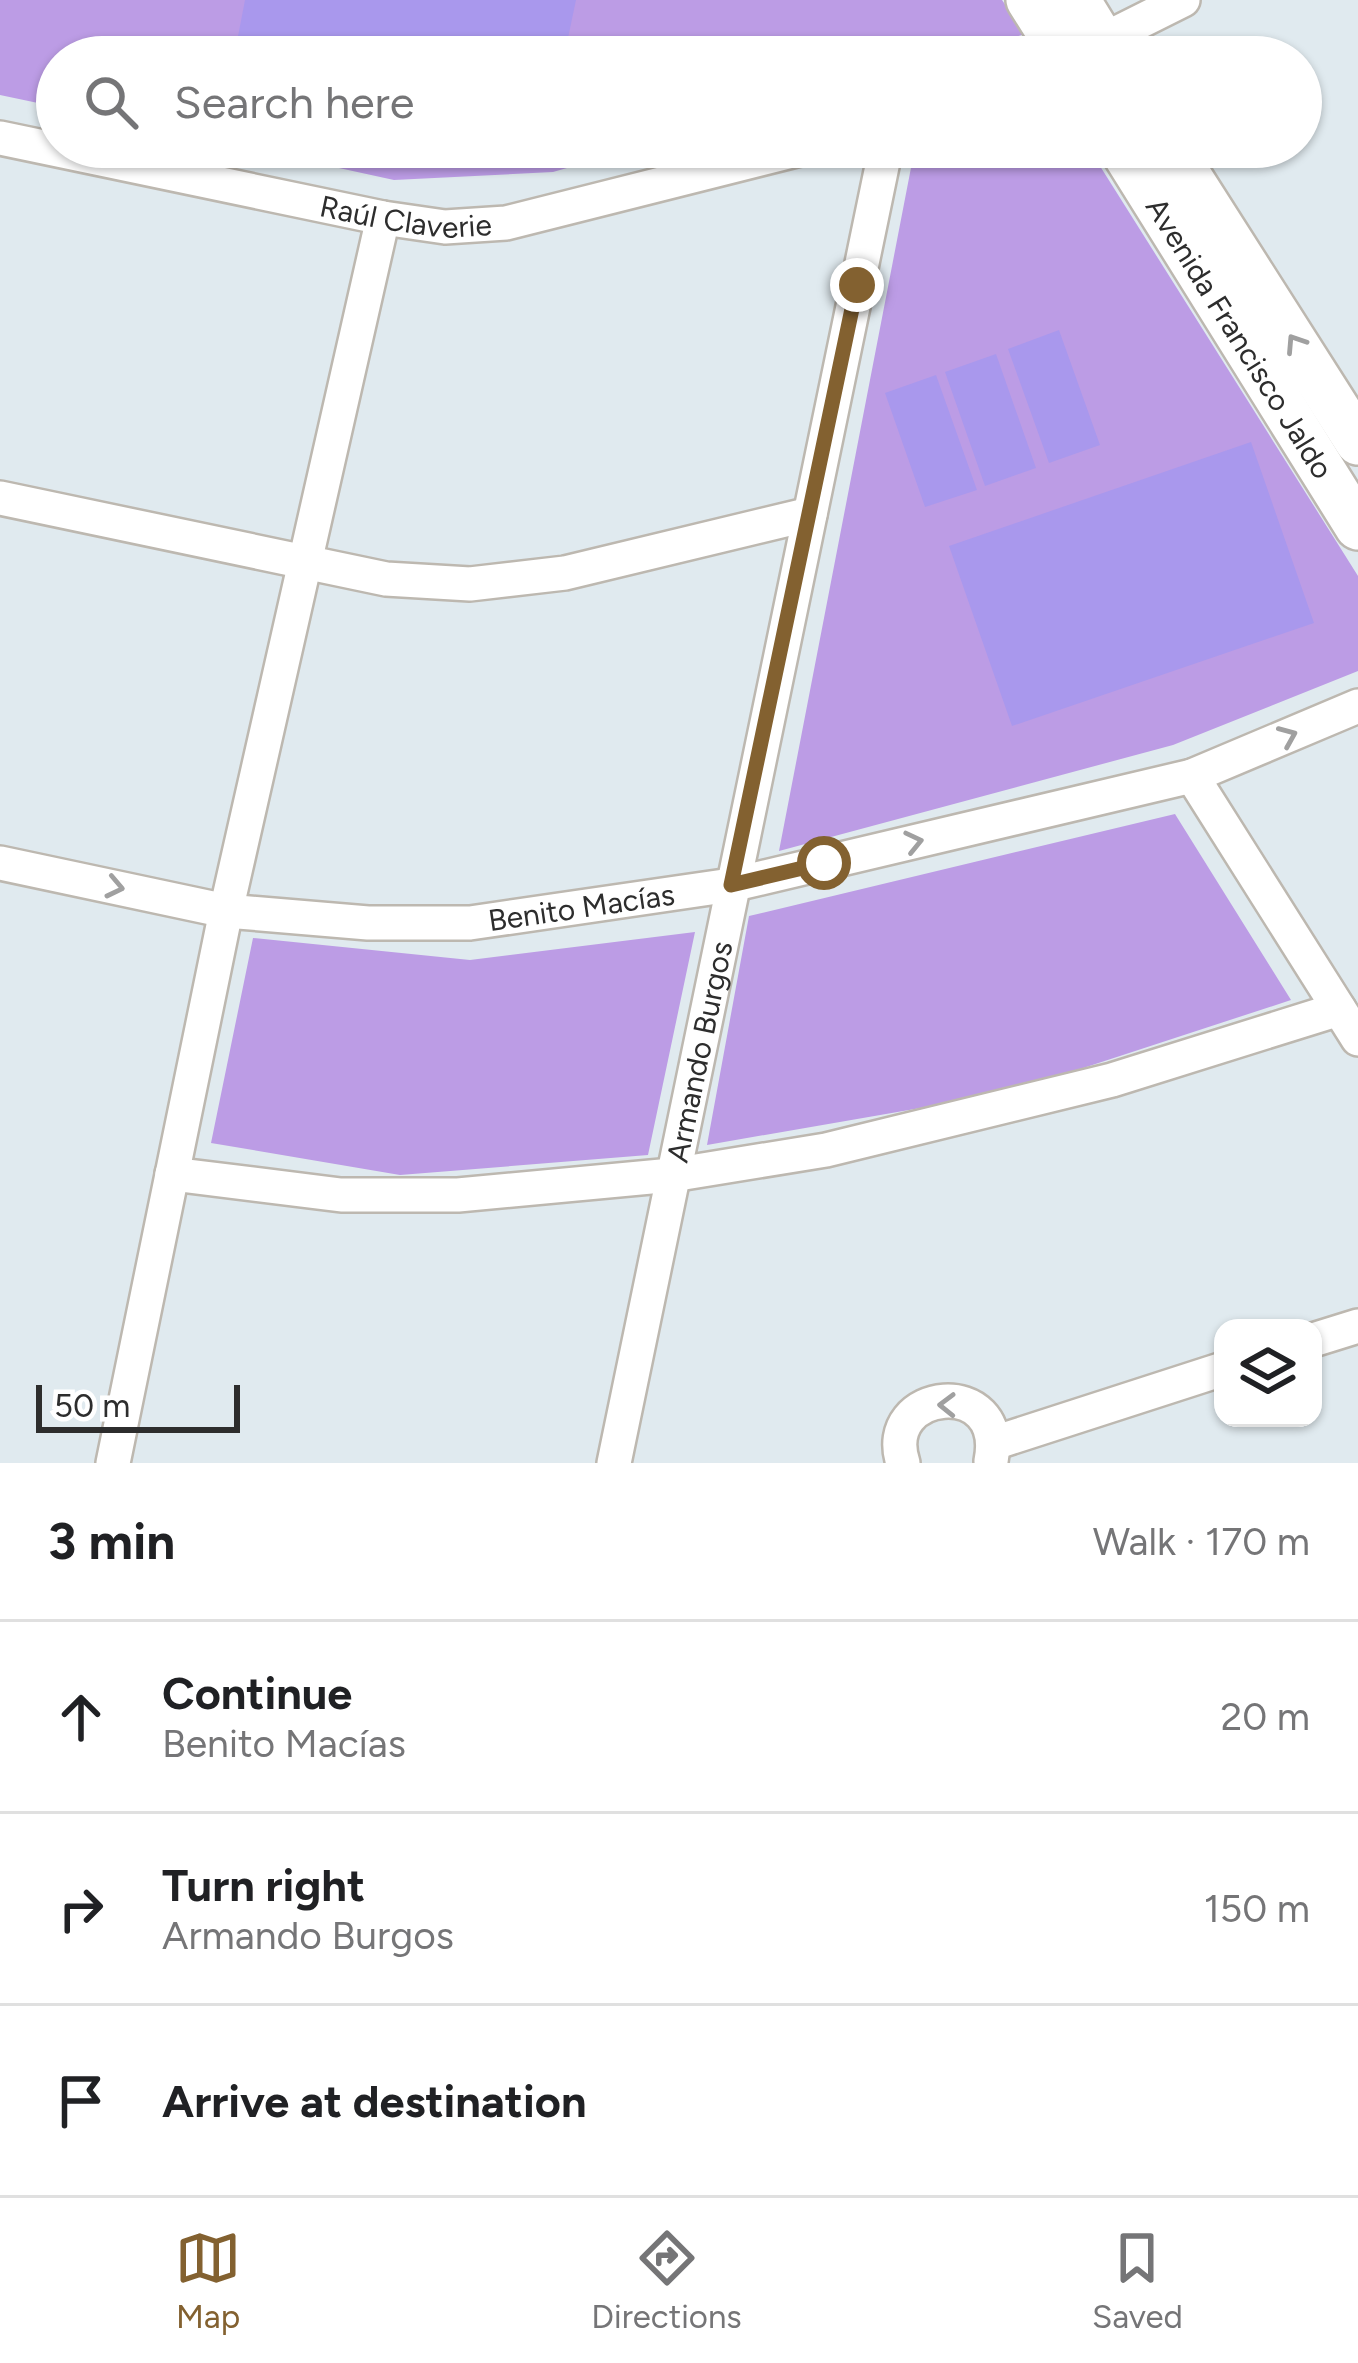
<!DOCTYPE html>
<html lang="en">
<head>
<meta charset="utf-8">
<style>
	:root { --surface:#fff; --page:#f2f2f2; --text:#202124; --muted:#757577; --line:#e0e0e0; --accent:#836130 }
	body { margin:0; font-family:Figtree,sans-serif; background:var(--page); color:var(--text) }
	.controls { position:absolute; right:36px; bottom:36px; display:grid; overflow:hidden; border-radius:24px; box-shadow:0 3px 9px #0004 }
	.controls button { width:108px; height:108px; display:grid; place-items:center; padding:0; border:0; border-bottom:3px solid var(--line); background:var(--surface); color:var(--text); font:60px sans-serif }
	.scale { position:absolute; left:36px; bottom:30px; width:204px; box-sizing:border-box; padding-left:12px; border:6px solid #2d2d2d; border-top:0; font-size:33px; line-height:42px; white-space:nowrap; color:#2d2d2d; -webkit-text-stroke:9px #fff; paint-order:stroke }
	.stop { position:absolute; width:36px; height:36px; margin:-27px; border:9px solid #836130; border-radius:50%; background:#fff }
	.stop.end { background:#836130; border-color:#fff; box-shadow:0 3px 12px #0008 }
	.list { margin:0; padding:0; list-style:none }
	h2 { display:flex; justify-content:space-between; align-items:center; height:156px; margin:0; padding:0 48px; font-size:51px }
	h2 small { font-size:39px; font-weight:400; color:var(--muted) }
	.list li { display:grid; grid-template-columns:78px 1fr auto; gap:36px; align-items:center; box-sizing:border-box; height:192px; padding:0 48px; border-top:3px solid var(--line) }
	.list b { display:block; font-size:45px; white-space:nowrap }
	.list p { margin:0; font-size:39px; white-space:nowrap; color:var(--muted) }
	.list em { font-size:39px; font-style:normal; color:var(--muted) }
	.icon { flex:none; width:66px; height:66px; fill:none; stroke:currentColor; stroke-width:2; stroke-linecap:round; stroke-linejoin:round }
	.map { position:relative; flex:none; width:1358px; height:1463px; overflow:hidden }
	.search { position:absolute; background:var(--surface); box-shadow:0 3px 9px #0004; left:36px; right:36px; top:36px; height:132px; display:flex; align-items:center; gap:30px; box-sizing:border-box; padding:0 42px; border-radius:66px; color:var(--muted); font-size:45px }
	.sheet { height:732px; background:var(--surface) }
	nav { display:flex; justify-content:space-around; align-items:center; box-sizing:border-box; height:168px; border-top:3px solid var(--line); background:var(--surface); font-size:33px; color:var(--muted) }
	nav a { display:grid; justify-items:center; gap:6px }
	nav .on { color:var(--accent) }
	.map>svg:first-child { display:block }
	.park { fill:#bc9ce5 }
	.pitch { fill:#a998ed }
	.lines { fill:none; stroke-linecap:round; stroke-linejoin:round }
	.minor-casing { stroke:#bdb8b0; stroke-width:38 }
	.secondary-casing { stroke:#bdb8b0; stroke-width:50 }
	.minor { stroke:#fff; stroke-width:33 }
	.secondary { stroke:#fff; stroke-width:45 }
	.oneway { stroke:#a0a0a0 }
	.route { stroke:#836130; stroke-width:15 }
	.labels { text-anchor:middle; dominant-baseline:central; stroke-width:10; stroke-linejoin:round; paint-order:stroke }
	.street-label { font-size:30px; fill:#2d2d2d; stroke:#fff }
</style>
</head>
<body>
<div class="map">
<svg width="1358" height="1463" viewBox="0 0 1358 1463">
	<rect width="100%" height="100%" fill="#e0eaef"/>
	<path class="park" d="M0 0H1002L1025 34 947 57H57V107L0 95Z
		M242 147H640L553 172 394 180Z
		M915 147H1088L1358 576V671L1173 745 779 851Z
		M1175 814 1291 1000 1007 1093 707 1145 749 916Z
		M695 932 648 1155 400 1175 211 1143 253 938 470 960Z"/>
	<path class="pitch" d="M245 0H576L564 57H234Z
		M1059 330 1100 445 1049 463 1008 349Z
		M996 354 1036 468 985 486 945 372Z
		M936 375 977 490 925 507 885 393Z
		M1251 442 1314 623 1012 726 949 546Z"/>
	<g class="lines">
		<g class="minor-casing">
			<g id="minor">
				<path d="M1083 50 1183 0"/>
				<path id="s1" d="M0 138 383 218 445 227 506 223 808 147"/>
				<path d="M0 498 386 579 470 584 565 573 810 514"/>
				<path d="M1192 776 1358 1039"/>
				<path id="s2" d="M0 863 226 911 368 923H470L731 885 1192 776 1358 706"/>
				<path d="M172 1174 341 1195H458L672 1175 826 1150 1112 1080 1339 1009"/>
				<path d="M1313 1340 1358 1326"/>
				<path d="M994 1443 1223 1369"/>
				<path d="M113 1463 226 911 383 218"/>
				<path id="s3" d="M614 1463 886 147"/>
				<path d="M903 1463C878 1388 1008 1374 991 1461"/>
			</g>
		</g>
		<g class="secondary-casing">
			<g id="secondary">
				<path d="M1029 0 1065 57"/>
				<path d="M1077 0 1112 57"/>
				<path id="s4" d="M1121 147 1358 527"/>
				<path d="M1170 147 1358 442"/>
			</g>
		</g>
		<use href="#minor" class="minor"/>
		<use href="#secondary" class="secondary"/>
	</g>
	<defs><path id="oneway-chevron" d="M-2-3.5L2.5 0L-2 3.5" fill="none" stroke-width="1.6" stroke-linecap="round" stroke-linejoin="round" transform="scale(3)"/></defs>
	<g class="oneway">
		<use href="#oneway-chevron" transform="translate(1295 343) rotate(-123)"/>
		<use href="#oneway-chevron" transform="translate(1288 736) rotate(-23)"/>
		<use href="#oneway-chevron" transform="translate(914 842) rotate(-13)"/>
		<use href="#oneway-chevron" transform="translate(115 887) rotate(12)"/>
		<use href="#oneway-chevron" transform="translate(947 1405) rotate(-179)"/>
	</g>
	<g class="lines">
		<path class="route" d="M824 863 731 885 857 285"/>
	</g>
	<g class="labels">
		<g class="street-label">
			<text stroke="none"><textPath href="#s1" startOffset="414">Raúl Claverie</textPath></text>
			<text stroke="none"><textPath href="#s4" startOffset="225">Avenida Francisco Jaldo</textPath></text>
			<text stroke="none"><textPath href="#s2" startOffset="588">Benito Macías</textPath></text>
			<text stroke="none"><textPath href="#s3" startOffset="420">Armando Burgos</textPath></text>
		</g>
	</g>
</svg>
<div class="controls">
<button><svg class="icon" aria-label="layers" viewBox="0 0 24 24"><path d="M12 4l9 5-9 5-9-5zM3 14l9 5 9-5"/></svg></button>
</div>
<div class="scale">50 m</div>
<div class="stop" style="left:824px;top:863px"></div>
<div class="stop end" style="left:857px;top:285px"></div>
<div class="search"><svg class="icon" aria-label="search" viewBox="0 0 24 24"><circle cx="10" cy="10" r="6"/><path d="M15 15l6 6"/></svg>Search here</div>
</div>
<section class="sheet">
<h2>3 min<small>Walk · 170 m</small></h2>
<ul class="list">
<li><svg class="icon" aria-label="ahead" viewBox="0 0 24 24"><path d="M12 20V5M6 11l6-6 6 6"/></svg><div><b>Continue</b><p>Benito Macías</p></div><em>20 m</em></li>
<li><svg class="icon" aria-label="right" viewBox="0 0 24 24"><path d="M7 20v-9h11M14 6l5 5-5 5"/></svg><div><b>Turn right</b><p>Armando Burgos</p></div><em>150 m</em></li>
<li><svg class="icon" aria-label="arrive" viewBox="0 0 24 24"><path d="M6 21V4h12l-3 4 3 4H6"/></svg><div><b>Arrive at destination</b></div></li>
</ul>
</section>
<nav>
<a class="on"><svg class="icon" aria-label="map" viewBox="0 0 24 24"><path d="M3 6l6-2 6 2 6-2v14l-6 2-6-2-6 2zM9 4v14M15 6v14"/></svg>Map</a>
<a><svg class="icon" aria-label="directions" viewBox="0 0 24 24"><path d="M12 3l9 9-9 9-9-9zM9 14v-3h6M13 9l2 2-2 2"/></svg>Directions</a>
<a><svg class="icon" aria-label="saved" viewBox="0 0 24 24"><path d="M7 4h10v16l-5-4-5 4z"/></svg>Saved</a>
</nav>
</body>
</html>
